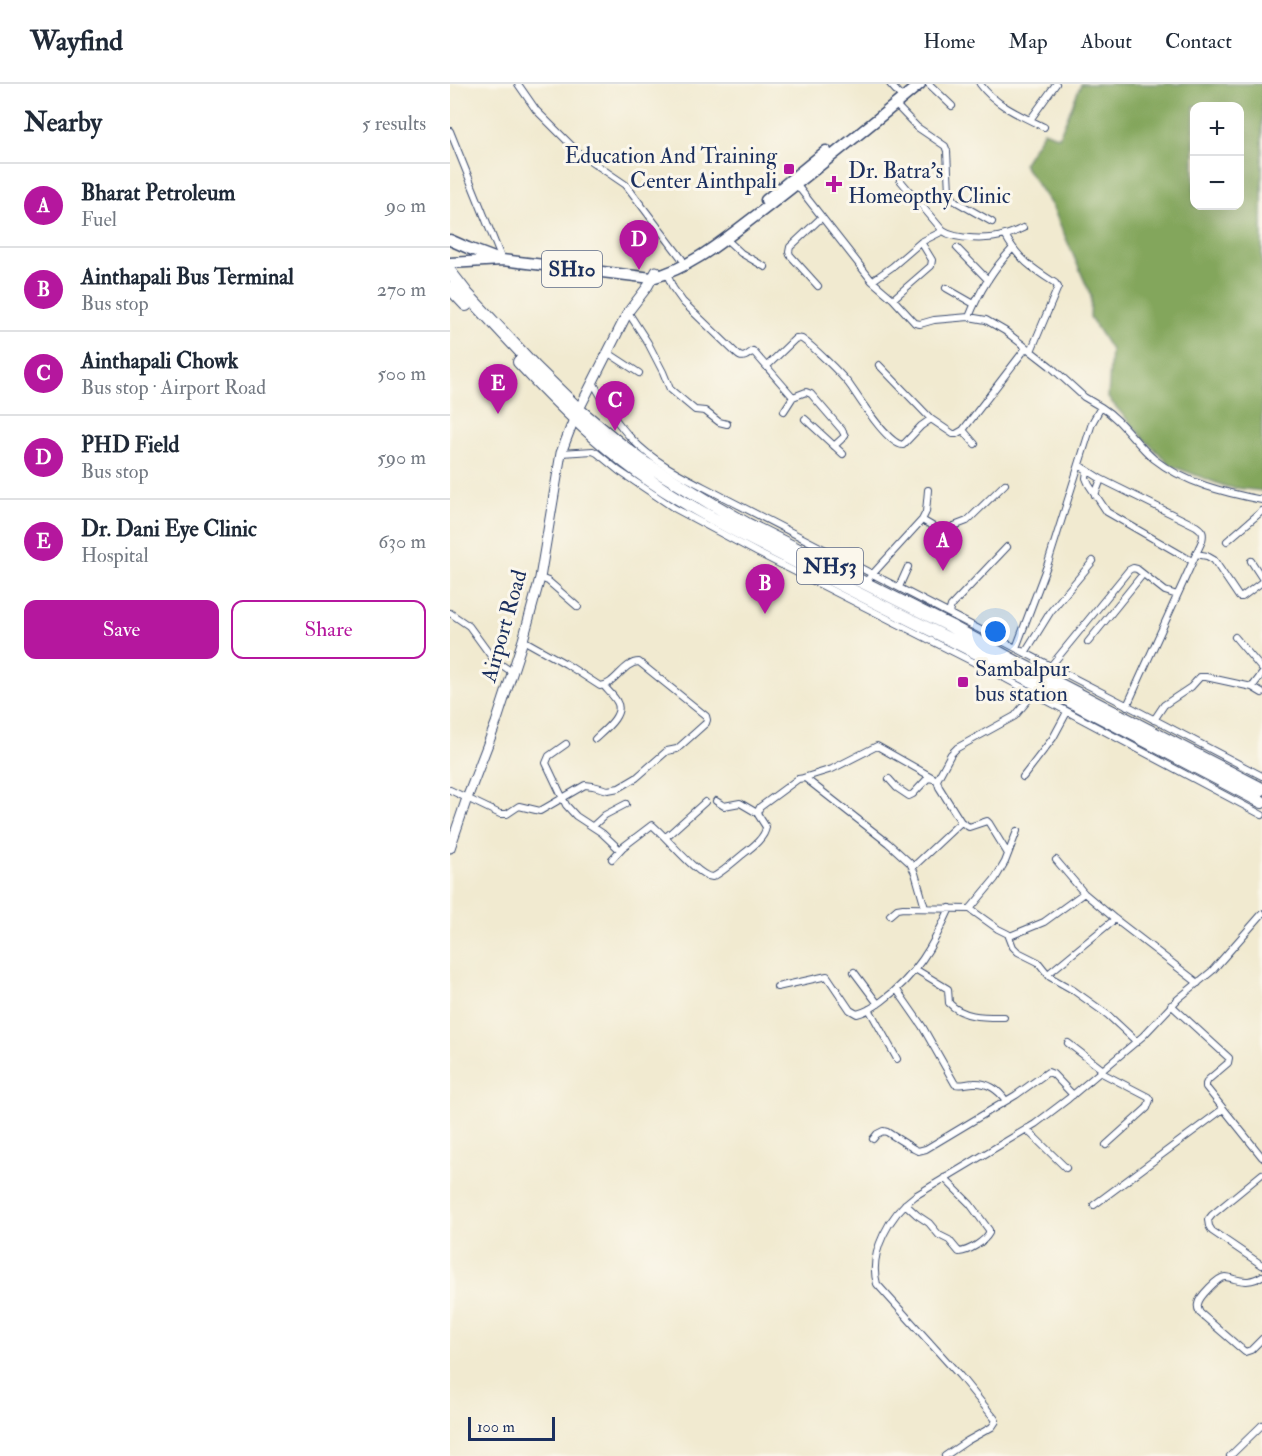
<!DOCTYPE html>
<html lang="en">
<head>
<meta charset="utf-8">
<style>
	:root { --surface:#fff; --page:#f2f2f3; --text:#1f2937; --muted:#747a83; --line:#e0e1e3; --accent:#b5179e }
	body { margin:0; font-family:"IM FELL Double Pica",serif; background:var(--page); color:var(--text) }
	.controls { position:absolute; right:18px; top:18px; display:grid; overflow:hidden; border-radius:12px; box-shadow:0 6px 24px #0002 }
	.controls button { width:54px; height:54px; display:grid; place-items:center; padding:0; border:0; border-bottom:2px solid var(--line); background:var(--surface); color:var(--text); font:30px sans-serif }
	.scale { position:absolute; left:18px; bottom:15px; width:87px; box-sizing:border-box; padding-left:6px; border:3px solid #1b2f5e; border-top:0; font-size:16px; line-height:21px; white-space:nowrap; color:#1b2f5e; -webkit-text-stroke:4px #fbf7ec; paint-order:stroke }
	.you { position:absolute; left:546px; top:548px; width:21px; height:21px; margin:-15px; border:4px solid #fff; border-radius:50%; background:#1a73e8; box-shadow:0 0 0 9px #1a73e833 }
	.badge { display:grid; place-items:center; width:39px; height:39px; border-radius:50%; background:var(--accent); color:#fff; font-size:20px; font-weight:700 }
	.pin { position:absolute; translate:-50% -50px; filter:drop-shadow(0 2px 3px #0008) }
	.pin::after { content:''; position:absolute; top:32px; width:21px; height:18px; background:inherit; clip-path:polygon(0 0,100% 0,50% 100%) }
	.list { margin:0; padding:0; list-style:none }
	h2 { display:flex; justify-content:space-between; align-items:center; height:78px; margin:0; padding:0 24px; font-size:26px }
	h2 small { font-size:20px; font-weight:400; color:var(--muted) }
	.list li { display:grid; grid-template-columns:39px 1fr auto; gap:18px; align-items:center; box-sizing:border-box; height:84px; padding:0 24px; border-top:2px solid var(--line) }
	.list b { display:block; font-size:22px; white-space:nowrap }
	.list p { margin:0; font-size:20px; white-space:nowrap; color:var(--muted) }
	.list em { font-size:20px; font-style:normal; color:var(--muted) }
	.actions { display:flex; gap:12px; padding:18px 24px }
	.actions a { flex:1; padding:14px 0; border:2px solid var(--accent); border-radius:12px; text-align:center; font-size:21px; color:var(--accent) }
	.actions .main { background:var(--accent); color:#fff }
	.map { position:relative; flex:none; width:812px; height:1372px; overflow:hidden }
	header { display:flex; align-items:center; gap:36px; box-sizing:border-box; height:84px; padding:0 30px; background:var(--surface); border-bottom:2px solid var(--line) }
	header strong { font-size:28px }
	nav { display:flex; gap:33px; margin-inline-start:auto; font-size:21px }
	main { display:flex }
	aside { flex:1; background:var(--surface) }
	.map>svg:first-child { display:block }
	.forest { fill:#83a65c; stroke:#4f6a5d; stroke-width:1.5; fill-rule:evenodd }
	.lines { fill:none; stroke-linecap:round; stroke-linejoin:round }
	.street-casing { stroke:#3b4b6f; stroke-width:8 }
	.secondary-casing { stroke:#3b4b6f; stroke-width:11 }
	.primary-casing { stroke:#3b4b6f; stroke-width:13 }
	.highway-casing { stroke:#3b4b6f; stroke-width:14 }
	.street { stroke:#fff; stroke-width:6 }
	.secondary { stroke:#fff; stroke-width:9 }
	.primary { stroke:#fff; stroke-width:10 }
	.highway { stroke:#fff; stroke-width:12 }
	.poi-dot { fill:#b5179e; stroke:#fbf7ec; stroke-width:2 }
	.labels { text-anchor:middle; dominant-baseline:central; stroke-width:6; stroke-linejoin:round; paint-order:stroke }
	.shield { fill:#fbf7ec; stroke:#5e6b89; stroke-width:1.5 }
	.shield-label { font-size:21px; font-weight:bold; fill:#1b2f5e }
	.poi-label { font-size:22px; fill:#1b2f5e; stroke:#fbf7ec; text-anchor:start }
	.street-label { font-size:22px; fill:#1b2f5e; stroke:#fbf7ec }
</style>
</head>
<body>
<header>
<strong>Wayfind</strong>
<nav><a>Home</a><a>Map</a><a>About</a><a>Contact</a></nav>
</header>
<main>
<aside>
<h2>Nearby<small>5 results</small></h2>
<ul class="list">
<li><span class="badge">A</span><div><b>Bharat Petroleum</b><p>Fuel</p></div><em>90 m</em></li>
<li><span class="badge">B</span><div><b>Ainthapali Bus Terminal</b><p>Bus stop</p></div><em>270 m</em></li>
<li><span class="badge">C</span><div><b>Ainthapali Chowk</b><p>Bus stop · Airport Road</p></div><em>500 m</em></li>
<li><span class="badge">D</span><div><b>PHD Field</b><p>Bus stop</p></div><em>590 m</em></li>
<li><span class="badge">E</span><div><b>Dr. Dani Eye Clinic</b><p>Hospital</p></div><em>630 m</em></li>
</ul>
<div class="actions"><a class="main">Save</a><a>Share</a></div>
</aside>
<div class="map">
<svg width="812" height="1372" viewBox="0 0 812 1372">
	<rect width="100%" height="100%" fill="#fbf7ec"/>
	<filter id="ink" filterUnits="userSpaceOnUse"><feTurbulence type="fractalNoise" baseFrequency=".0167" numOctaves="2"/><feDisplacementMap in="SourceGraphic" scale="12" xChannelSelector="R" yChannelSelector="G"/><feConvolveMatrix kernelMatrix="1 2 1 2 8 2 1 2 1" color-interpolation-filters="sRGB"/></filter>
	<filter id="wash" filterUnits="userSpaceOnUse"><feTurbulence type="fractalNoise" baseFrequency=".008" numOctaves="4" result="noise"/><feDisplacementMap in="SourceGraphic" scale="24" xChannelSelector="R" yChannelSelector="G"/><feGaussianBlur stdDeviation="1.35" result="paint"/><feColorMatrix in="noise" values="0 0 0 0 0 0 0 0 0 0 0 0 0 0 0 0 0 1.4 0 .05"/><feComposite in="paint" operator="in"/></filter>
	<g filter="url(#wash)">
		<rect width="100%" height="100%" fill="#f1ead0"/>
		<path class="forest" d="M631 0H812V407L777 403 722 382 696 357 658 314 661 266 640 233 641 212 602 122 573 80 594 47 609 53ZM744 22H790V122H744Z"/>
	</g>
	<g filter="url(#ink)">
		<g class="lines">
			<g class="street-casing">
				<path id="street" d="M68 0 86 26 129 69 176 101 232 175
					M440 0 449 10
					M479 0 502 22
					M530 0C545 21 571 32 594 43
					M445 20 467 43 495 62 497 67 499 108 505 117 542 138
					M580 36 606 0
					M0 47 52 176
					M450 96 493 147
					M346 100 422 197 443 215 465 239 470 240 484 236 519 233 536 236 555 247 600 282 634 313 651 323 642 339 598 479 566 564
					M555 151C568 175 583 185 605 199L608 203 581 267
					M276 155 291 169 315 183
					M507 164 538 196
					M217 190 223 204 233 218 287 270C293 276 297 271 303 267L343 313 334 327
					M422 197 442 183 471 158 493 147C506 156 539 156 555 151 561 150 568 146 573 144
					M368 202 340 171 339 168 340 163 372 133
					M496 204 524 220
					M443 215 481 182 482 176 471 158
					M178 228 198 259 213 288 220 305 245 326 255 327 269 338 277 340
					M519 233C529 208 544 184 562 165
					M157 268 189 289
					M429 281 481 335
					M317 282 346 254 352 255C365 264 389 288 399 300 409 314 437 360 453 361L471 342 481 335 503 350H506L513 346
					M143 298C154 319 166 339 182 355 207 382 244 397 275 414L684 625 812 692
					M343 313 356 308 361 310 392 346 395 352 384 362
					M651 323C672 336 685 359 704 375 734 399 776 409 812 416
					M355 335 393 370
					M525 360 513 346 576 264
					M111 369 143 367 147 369 169 387 224 424 308 469 543 588 812 731
					M629 381 651 395 746 442C753 447 754 449 752 457L677 622
					M637 387 636 394 639 401 657 428 742 477
					M645 411 651 395
					M472 436 476 428 478 406
					M777 457 812 427
					M746 470 757 472 764 476 789 513H792L812 498
					M801 477 812 494
					M90 494 98 497 128 523
					M414 501 419 494 472 436 491 447 517 437 555 400
					M449 503 458 483
					M0 529 19 542 43 575 62 588
					M499 529 501 522 557 463
					M785 553 812 585
					M638 558 693 490
					M575 569 601 527 643 477
					M600 583 679 486 683 484 687 485 715 507 727 511
					M802 603 812 609
					M704 636 714 621 741 603 750 593H756L802 603 812 590
					M145 655C153 647 175 631 167 618 164 612 158 607 154 602
					M116 660 99 672 96 679 116 721 126 732 152 749 170 766
					M573 693 603 654 617 628
					M353 694 382 685 427 662 487 696
					M439 695 447 704 459 712 463 710 478 694 484 695
					M0 706 50 730H57L69 722 90 727 135 701 143 702 158 706 169 704 186 694 217 667 227 665 256 639 257 636 256 632 189 578C173 578 166 601 150 602L116 580 73 556
					M266 717 274 722 290 719 307 729
					M143 742 155 731 176 720
					M216 753 255 718
					M558 770 539 739 537 737 519 743 511 738 489 703 487 696 501 670 507 664 565 632 583 610
					M162 775 173 763 202 741C215 751 248 793 262 793 268 792 287 775 292 771 301 764 315 754 316 743L307 729 310 723 348 695 355 694 438 759 460 779 465 789 475 824
					M606 776 634 809 665 835 748 899
					M463 783 511 738
					M520 825 545 795 555 778 567 747
					M440 831 447 825 453 824 520 825 548 845 558 850 563 863 568 868 588 878 600 893 623 906 658 931 687 958
					M560 852 594 838 634 809
					M465 885 498 905 499 919C513 934 535 933 554 933
					M404 888 428 920
					M598 890 665 835
					M327 903 377 892 400 926 407 930C416 928 424 923 432 917 466 892 483 862 500 824
					M447 906 472 942 505 1000C512 1002 517 999 524 999 537 998 549 1006 556 1017
					M721 921 779 974 778 979 758 996 756 1000V1003L812 1073
					M419 925 447 975
					M618 959 653 986
					M650 988 698 1013 700 1016 697 1024 656 1061
					M576 1045 616 1084
					M423 1055 427 1050 433 1047 437 1048 464 1065 468 1067 476 1065 566 1011 598 988 603 990 623 1011
					M812 1090 762 1131 758 1136 759 1142 762 1147 812 1181
					M455 1120 467 1131 479 1139 489 1151 499 1156 509 1168C519 1167 534 1158 539 1149V1146L520 1120 494 1094
					M644 1121 773 1025
					M812 1192C802 1198 795 1198 784 1195 781 1194 778 1193 775 1193 768 1193 749 1213 748 1220 747 1224 748 1225 750 1229L795 1268 801 1266 812 1255
					M495 1372 517 1357 542 1343 546 1337 545 1335 510 1292 427 1200C418 1169 440 1130 465 1112L585 1040 618 1015 693 952 728 915 762 887 812 830
					M780 1372 812 1341"/>
			</g>
			<g class="secondary-casing">
				<path id="secondary" d="M0 764 16 717 46 639 73 556 90 494 111 369 124 335 178 228 198 202 206 187"/>
			</g>
			<g class="primary-casing">
				<path id="primary" d="M316 116 376 67
					M0 156 18 164 47 175
					M0 179 52 176 202 194C244 183 277 153 312 127 365 86 418 43 470 0"/>
			</g>
			<g class="highway-casing">
				<path id="highway" d="M0 188 17 210 85 283 129 326 171 361 196 380 262 420 297 440 500 542 568 579 812 705
					M0 204 16 221
					M69 278C106 318 144 356 188 388 225 415 265 436 305 457 367 489 429 520 491 551 599 605 705 662 812 718"/>
			</g>
			<use href="#street" class="street"/>
			<use href="#secondary" class="secondary"/>
			<use href="#primary" class="primary"/>
			<use href="#highway" class="highway"/>
		</g>
	</g>
	<g class="poi-dot">
		<rect x="333" y="79" width="12" height="12" rx="3"/>
		<path d="M381 91h6v6h6v6h-6v6h-6v-6h-6v-6h6z"/>
		<rect x="507" y="592" width="12" height="12" rx="3"/>
	</g>
	<g class="labels">
		<g class="shield">
			<rect x="92" y="167" width="60" height="36" rx="4.5"/>
			<rect x="347" y="464" width="66" height="36" rx="4.5"/>
		</g>
		<g class="shield-label">
			<text x="122" y="185">SH10</text>
			<text x="380" y="482">NH53</text>
		</g>
		<g class="poi-label">
			<text x="327" y="72" text-anchor="end">Education And Training<tspan x="327" dy="25">Center Ainthpali</tspan></text>
			<text x="398" y="87">Dr. Batra's<tspan x="398" dy="25">Homeopthy Clinic</tspan></text>
			<text x="525" y="585">Sambalpur<tspan x="525" dy="25">bus station</tspan></text>
		</g>
		<g class="street-label">
			<text transform="translate(54 542) rotate(-74)">Airport Road</text>
		</g>
	</g>
</svg>
<div class="controls">
<button>+</button>
<button>−</button>
</div>
<div class="scale">100 m</div>
<div class="you"></div>
<div class="pin badge" style="left:493px;top:487px">A</div>
<div class="pin badge" style="left:315px;top:530px">B</div>
<div class="pin badge" style="left:165px;top:347px">C</div>
<div class="pin badge" style="left:189px;top:186px">D</div>
<div class="pin badge" style="left:48px;top:330px">E</div>
</div>
</main>
</body>
</html>
